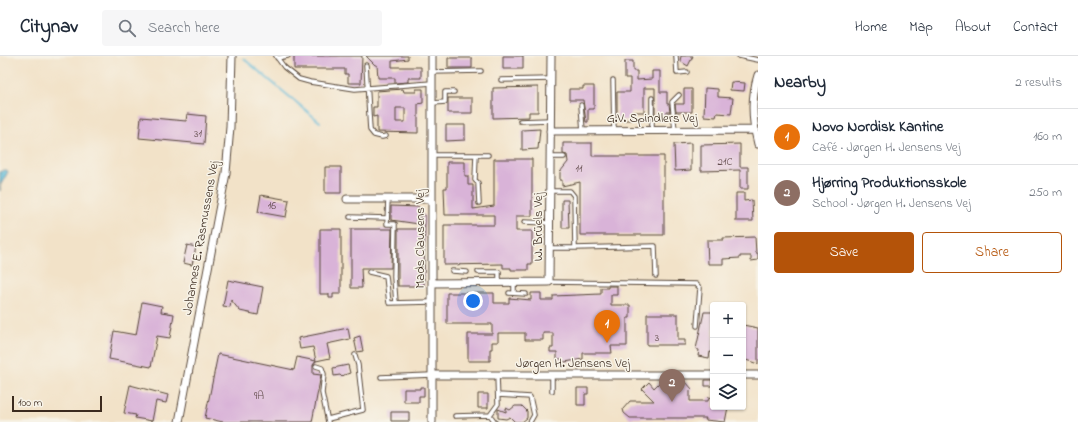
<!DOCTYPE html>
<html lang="en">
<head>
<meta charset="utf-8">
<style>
	:root { --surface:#fff; --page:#f6f6f7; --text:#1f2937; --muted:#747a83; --line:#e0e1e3; --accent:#b45309 }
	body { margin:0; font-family:"Indie Flower",sans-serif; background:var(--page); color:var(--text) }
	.controls { position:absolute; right:12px; bottom:12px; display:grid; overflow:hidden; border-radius:4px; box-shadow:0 1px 3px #0004 }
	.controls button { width:36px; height:36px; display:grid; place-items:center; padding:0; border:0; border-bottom:1px solid var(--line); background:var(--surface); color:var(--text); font:20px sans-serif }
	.scale { position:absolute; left:12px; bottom:10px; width:90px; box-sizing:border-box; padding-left:4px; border:2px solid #3b2a1e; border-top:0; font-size:11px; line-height:14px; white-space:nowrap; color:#3b2a1e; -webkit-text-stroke:3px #f7f3e8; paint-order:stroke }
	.you { position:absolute; left:473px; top:245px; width:14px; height:14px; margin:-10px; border:3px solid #fff; border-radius:50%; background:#1a73e8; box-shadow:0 0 0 6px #1a73e833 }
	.badge { display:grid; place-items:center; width:26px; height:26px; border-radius:50%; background:var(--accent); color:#fff; font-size:13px; font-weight:700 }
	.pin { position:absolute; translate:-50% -33px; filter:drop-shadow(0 1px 2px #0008) }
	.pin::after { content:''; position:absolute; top:21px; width:14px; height:12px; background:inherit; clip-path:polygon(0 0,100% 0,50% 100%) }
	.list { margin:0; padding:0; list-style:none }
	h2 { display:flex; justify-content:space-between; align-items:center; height:52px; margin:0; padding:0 16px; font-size:17px }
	h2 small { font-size:13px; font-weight:400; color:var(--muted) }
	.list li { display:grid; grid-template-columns:26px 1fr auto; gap:12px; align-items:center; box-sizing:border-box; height:56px; padding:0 16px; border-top:1px solid var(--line) }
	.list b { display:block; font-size:15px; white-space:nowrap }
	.list p { margin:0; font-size:13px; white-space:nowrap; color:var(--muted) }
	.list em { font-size:13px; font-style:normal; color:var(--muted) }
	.actions { display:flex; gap:8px; padding:12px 16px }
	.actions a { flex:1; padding:9px 0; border:1px solid var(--accent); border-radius:4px; text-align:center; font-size:14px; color:var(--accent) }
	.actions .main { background:var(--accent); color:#fff }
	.icon { flex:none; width:22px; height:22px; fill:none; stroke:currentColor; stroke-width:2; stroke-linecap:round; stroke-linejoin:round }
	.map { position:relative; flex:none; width:758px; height:366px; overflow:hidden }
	header { display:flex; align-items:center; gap:24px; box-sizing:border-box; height:56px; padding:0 20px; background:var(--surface); border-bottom:1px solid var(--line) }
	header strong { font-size:19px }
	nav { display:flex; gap:22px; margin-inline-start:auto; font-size:14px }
	.search { width:280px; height:36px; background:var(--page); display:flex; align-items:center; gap:10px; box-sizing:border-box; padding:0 14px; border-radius:4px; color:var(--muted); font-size:15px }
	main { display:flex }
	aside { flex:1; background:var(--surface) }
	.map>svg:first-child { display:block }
	.water { fill:#58b7d6; stroke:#4a707a }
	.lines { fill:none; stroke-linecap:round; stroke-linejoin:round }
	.stream { stroke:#58b7d6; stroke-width:2 }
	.building { fill:#d9b3d8; fill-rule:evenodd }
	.lane-casing { stroke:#564638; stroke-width:5.5 }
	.street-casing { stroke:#564638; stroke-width:9 }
	.lane { stroke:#fff; stroke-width:3.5 }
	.street { stroke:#fff; stroke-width:7 }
	.labels { text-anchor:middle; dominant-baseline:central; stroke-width:3; stroke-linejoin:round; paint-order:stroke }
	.number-label { font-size:11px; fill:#624c4c }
	.street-label { font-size:13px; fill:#3b2a1e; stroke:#f7f3e8 }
</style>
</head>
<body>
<header>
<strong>Citynav</strong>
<div class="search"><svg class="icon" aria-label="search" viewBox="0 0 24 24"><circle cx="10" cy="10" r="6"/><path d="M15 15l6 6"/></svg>Search here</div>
<nav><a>Home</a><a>Map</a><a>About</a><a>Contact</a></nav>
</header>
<main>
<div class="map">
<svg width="758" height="366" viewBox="0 0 758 366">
	<rect width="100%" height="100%" fill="#f7f3e8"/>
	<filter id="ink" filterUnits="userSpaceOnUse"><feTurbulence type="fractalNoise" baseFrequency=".025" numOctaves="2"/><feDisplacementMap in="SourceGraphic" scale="8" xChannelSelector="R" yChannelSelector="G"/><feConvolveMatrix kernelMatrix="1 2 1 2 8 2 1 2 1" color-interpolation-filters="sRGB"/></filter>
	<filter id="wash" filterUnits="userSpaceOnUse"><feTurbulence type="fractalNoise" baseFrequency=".012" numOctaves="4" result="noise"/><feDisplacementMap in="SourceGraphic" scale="16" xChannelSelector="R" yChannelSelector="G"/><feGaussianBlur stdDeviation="0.9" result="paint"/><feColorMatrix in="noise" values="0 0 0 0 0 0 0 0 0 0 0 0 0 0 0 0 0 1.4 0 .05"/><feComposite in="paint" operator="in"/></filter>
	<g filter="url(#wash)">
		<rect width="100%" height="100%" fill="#f2e2c8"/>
		<path class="water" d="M3 114H7L8 116 0 130V135V116Z"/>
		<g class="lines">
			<path class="stream" d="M244 3 320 66"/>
		</g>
		<g id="blocks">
			<path class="building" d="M294 0H362L361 27H348V18H345V13H294Z
				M366 0H408V3L392 5V11H421V22H408V26L395 27V22H378L377 9H375Z
				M503 0H523V13H503Z
				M681 0H693L688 10 680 5Z
				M448 2H472V12H448Z
				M625 5H633V15H637V24L652 23V15H660V36H667V48H669L670 56H667V64H655V32H644V56H631V64H617V36H630V22H625Z
				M731 26 745 27 744 35 730 34Z
				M583 30H594V53H588V66H586L583 44H569V33H583Z
				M538 31V56H529V61L493 62V32Z
				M705 32 718 33V41L733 42 731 58 717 57 716 61 704 60Z
				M403 33 404 36H416V33H423V47L418 48V77L377 76V60L373 61V51H377V35ZM396 52H405V66H396Z
				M684 33H692V56H676L675 48H684Z
				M448 42H472V57H448Z
				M187 58 206 60 204 88 139 82 141 61 186 65Z
				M446 69H465V84L446 85Z
				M540 73 538 93 522 94V74Z
				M563 87H592V100H664V179H580V126L562 130V124H560V116L568 106 567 99 563 98Z
				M691 87V114L675 115 674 88Z
				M740 88V111H748V133H740V114L701 115V89Z
				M494 103H532V160H516V175H532V208H528V214H511V212H503V208L444 209V169H494V159H445L444 132H447V106H465V120H468V129H473V153L494 150Z
				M325 111H341V137H325Z
				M736 137H744V145L752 144 753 165H736Z
				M261 139 289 144 286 161 258 156Z
				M562 144H568L569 172H562Z
				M391 150 419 151V168L391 164Z
				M421 159H425L424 230H398V173H420Z
				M320 173H341V238H333V242H329V238H320Z
				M351 173H392L391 212H361L362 232H351Z
				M755 181 756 197H758V204L751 205V200H740V202L723 203V208H708L707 184H723V182Z
				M187 189 196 191 192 209 183 207Z
				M228 224 263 231 258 259 240 255 231 244 230 251 223 250Z
				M608 230H617V239H611V249H630V262H627V290H611L612 297H583V303L565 306 562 303H557V296H550V292H553V277H543V284H525V277H498V286H492V293H490V305H468V278H492V268H447V237H494V247H509V242L531 244V237H541V244H553V240L601 238V232H608Z
				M142 246 162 250 161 256 174 258 170 282 157 280 151 311 109 303 114 275 136 279Z
				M704 256H713V297L710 296 709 302 698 300 699 294 696 293Z
				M647 258H678V284H685V289H647Z
				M743 269 758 272V308L743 303Z
				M348 272 350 283 327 288 330 302 316 305 313 291 300 293 298 282Z
				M360 280 363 295 357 296 354 282Z
				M218 298 294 314 297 301 316 305 313 309V318L321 319 312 366H223L205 362Z
				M348 309 350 317 344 319 342 321 340 319 334 320 333 312Z
				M705 324H712V330H705Z
				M649 326 654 332 660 326 667 334 675 326 678 330 683 329 686 326 692 333 690 335V345H708L709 341 713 342V351H728L725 366 705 364 706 362H630L624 357 623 353 630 345H654L642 333Z
				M130 329 168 339 166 347 156 345 152 365 135 362 136 359 124 357Z
				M420 331H424V340H419V346H404V333H420Z
				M577 332H588V338H585V349H577Z
				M478 338H488V352H478Z
				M515 350H522L527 355V362L522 366H515L510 361 506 363 498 362V353L506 356V352L510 354Z
				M391 356H409V365H391Z"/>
		</g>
	</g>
	<g filter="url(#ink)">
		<use href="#blocks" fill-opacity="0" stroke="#564638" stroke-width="1"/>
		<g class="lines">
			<g class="lane-casing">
				<path id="lane" d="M276 0 284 11 299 23 310 26 355 33 432 27
					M676 0 677 17 687 16
					M739 0 758 4
					M277 2 288 0
					M366 9 370 74 374 79 382 81 386 80
					M432 16 481 15
					M501 24 550 23
					M613 24 614 75
					M433 47 445 46V36H454
					M581 49 583 75
					M520 65 550 64
					M652 74V42
					M675 74 672 46 679 39
					M432 99H488
					M476 99 475 124 478 127 479 147
					M550 101H564
					M550 135H570L574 140 575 192H550
					M388 143 387 168H395L394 221 396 247
					M350 161 387 162
					M524 166 550 167
					M575 192 655 190 656 220
					M452 215 467 216
					M369 216 386 220 389 247 432 246
					M478 216H499V226
					M514 226V237
					M549 226 696 228 700 232 697 270
					M509 237 526 238
					M316 310 322 312 324 318 322 337 328 366
					M552 319V335
					M381 321 432 319
					M498 339 530 341 534 359 530 366
					M490 359 495 366
					M455 360 490 359 498 348 497 319
					M328 363 363 354 358 309 355 299"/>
			</g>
			<g class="street-casing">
				<path id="street" d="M432 0V366
					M758 19C751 41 752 65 758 88
					M550 75 754 74
					M347 143H432
					M432 227 549 226 551 0
					M432 319H713
					M743 319H758
					M179 366 226 117 230 71 232 0"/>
			</g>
			<use href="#lane" class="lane"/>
			<use href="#street" class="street"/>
		</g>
	</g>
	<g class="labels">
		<g class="number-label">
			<text x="198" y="78">31</text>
			<text x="725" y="106">21C</text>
			<text x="579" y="113">11</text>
			<text x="272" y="150">16</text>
			<text x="657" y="282">3</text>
			<text x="259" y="340">9A</text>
		</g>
		<g class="street-label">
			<text x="652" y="62">G.V. Spindlers Vej</text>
			<text transform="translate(538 171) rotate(-90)">W. Brüels Vej</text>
			<text transform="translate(201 182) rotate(-80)">Johannes E. Rasmussens Vej</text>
			<text transform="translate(420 183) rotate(-90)">Mads Clausens Vej</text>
			<text x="573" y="307">Jørgen H. Jensens Vej</text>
		</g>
	</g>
</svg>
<div class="controls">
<button>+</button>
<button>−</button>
<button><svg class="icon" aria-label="layers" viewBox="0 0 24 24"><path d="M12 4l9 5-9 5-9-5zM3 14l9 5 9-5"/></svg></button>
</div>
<div class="scale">100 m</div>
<div class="you"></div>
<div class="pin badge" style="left:607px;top:287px;background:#e8710a">1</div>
<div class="pin badge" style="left:672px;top:346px;background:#8d6e63">2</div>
</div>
<aside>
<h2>Nearby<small>2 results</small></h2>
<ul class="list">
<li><span class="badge" style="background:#e8710a">1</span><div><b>Novo Nordisk Kantine</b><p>Café · Jørgen H. Jensens Vej</p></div><em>160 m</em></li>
<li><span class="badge" style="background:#8d6e63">2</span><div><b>Hjørring Produktionsskole</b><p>School · Jørgen H. Jensens Vej</p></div><em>250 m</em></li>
</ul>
<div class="actions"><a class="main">Save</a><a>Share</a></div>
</aside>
</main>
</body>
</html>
